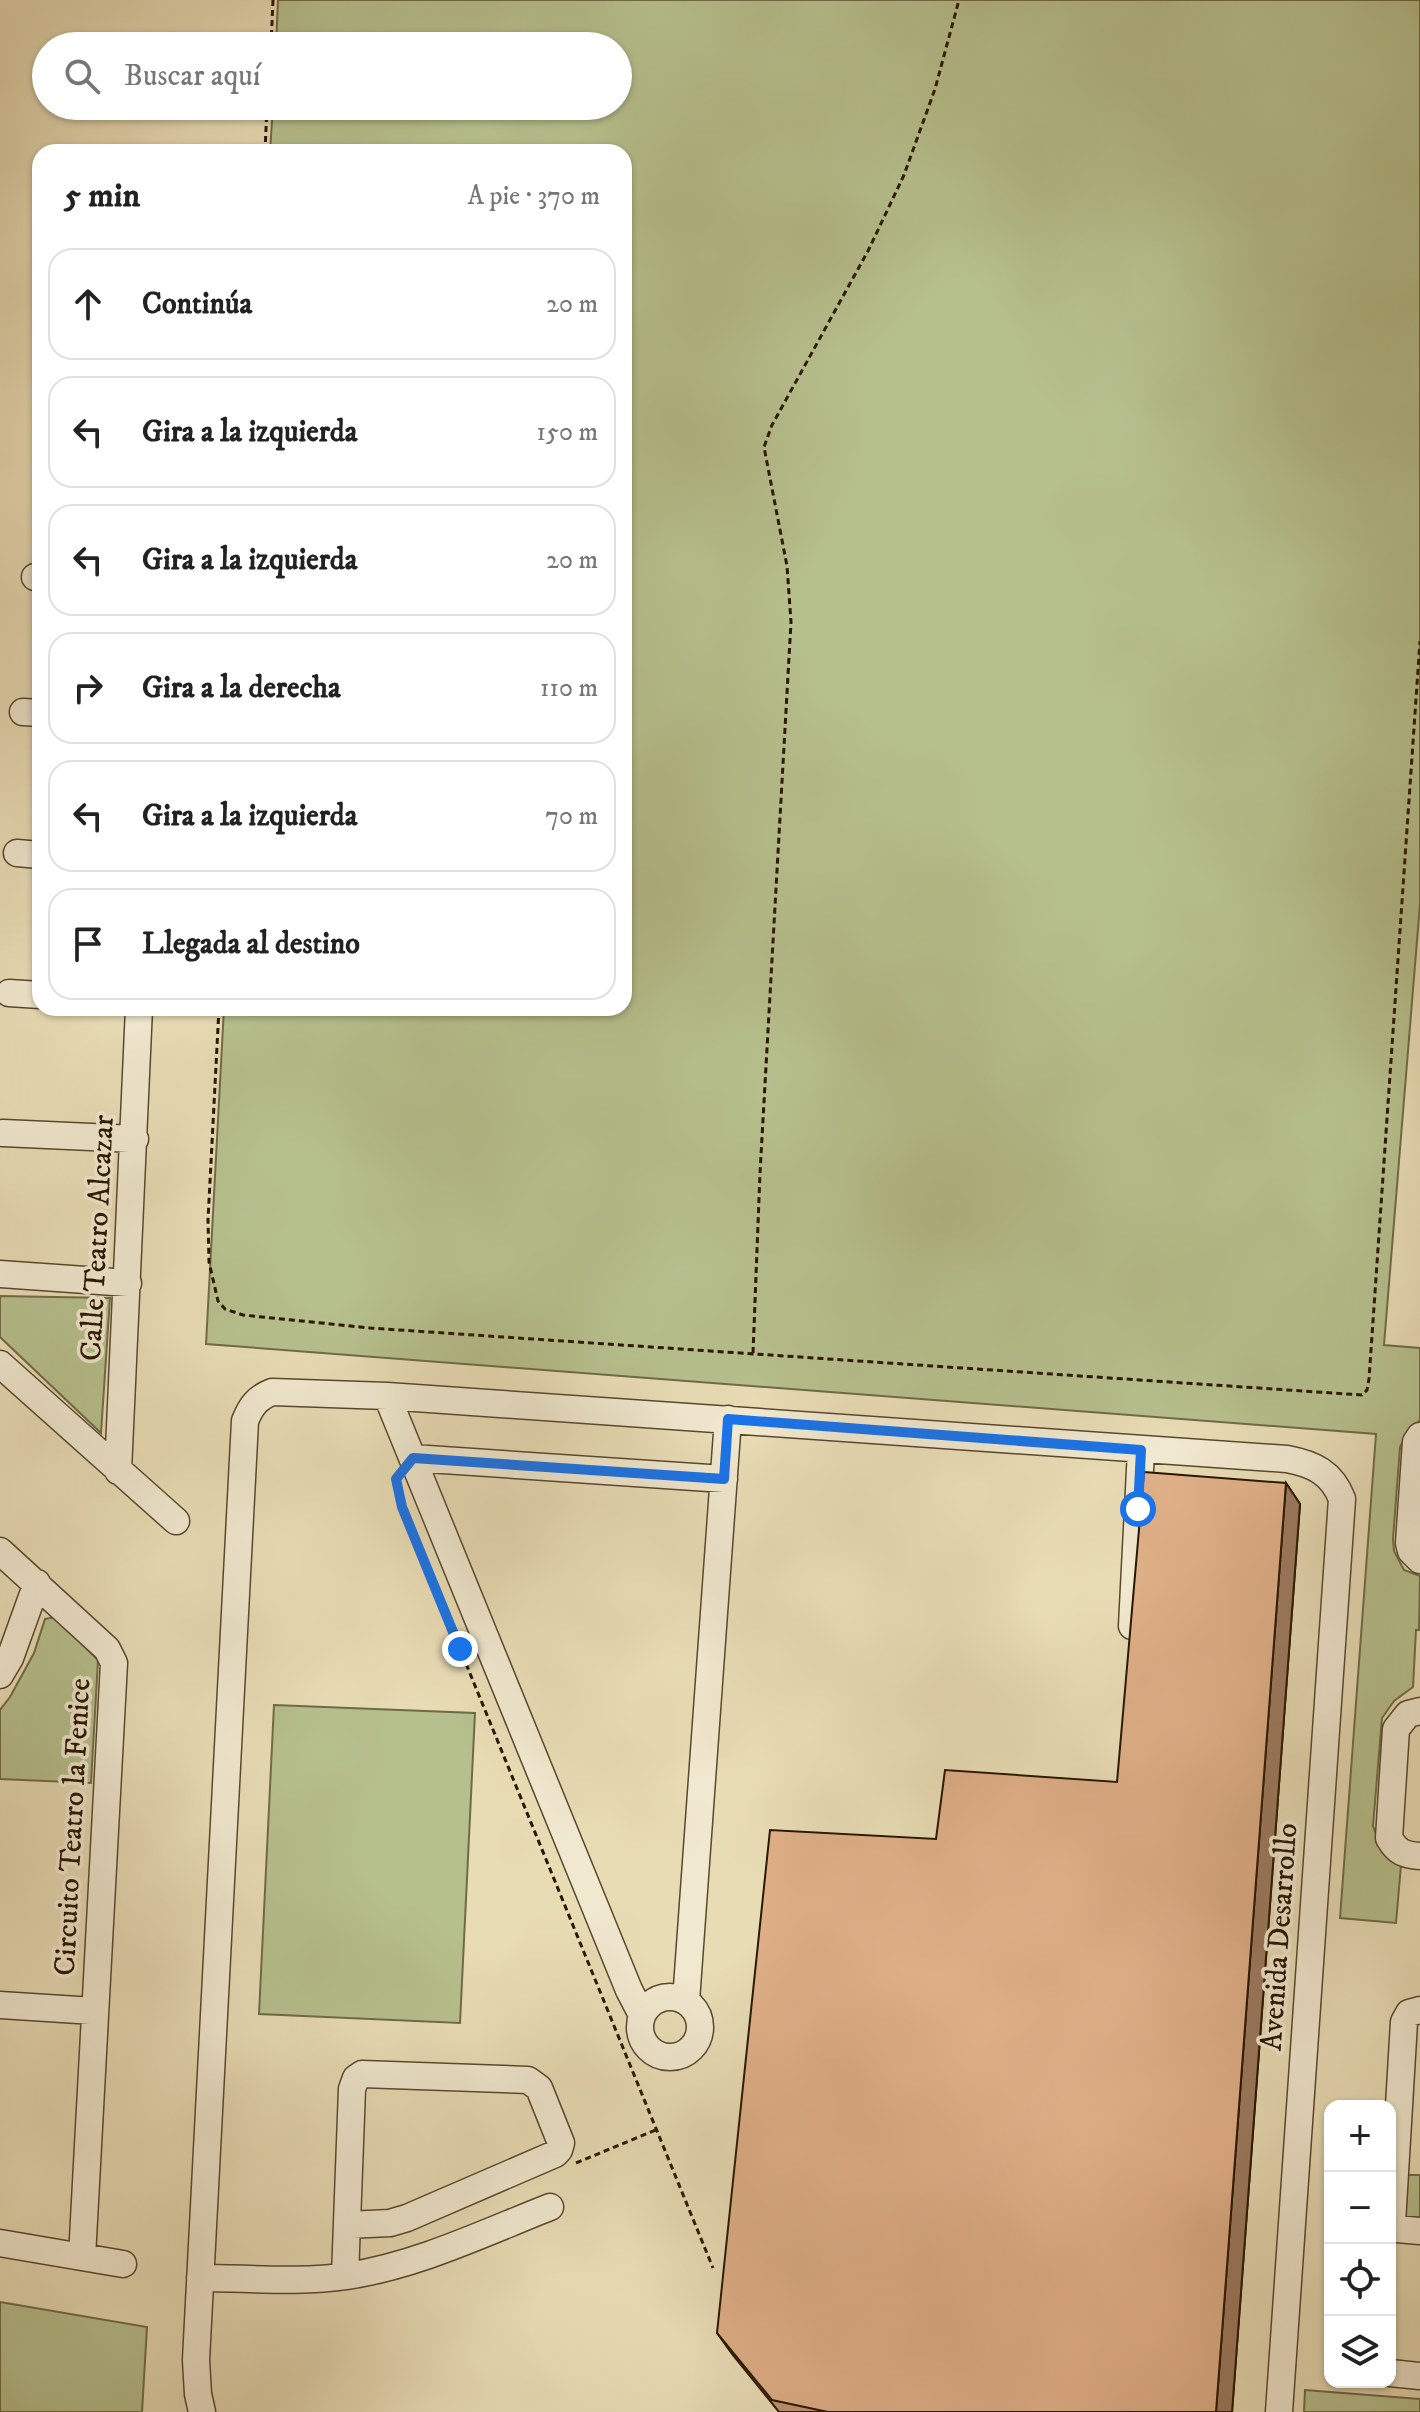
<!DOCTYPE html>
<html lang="es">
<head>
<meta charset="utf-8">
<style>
	:root { --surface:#fff; --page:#f6f6f6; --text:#222; --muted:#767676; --line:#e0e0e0 }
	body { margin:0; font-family:"IM FELL DW Pica",serif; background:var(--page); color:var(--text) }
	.controls { position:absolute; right:24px; bottom:24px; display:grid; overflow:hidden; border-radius:16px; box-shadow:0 2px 6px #0004 }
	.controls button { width:72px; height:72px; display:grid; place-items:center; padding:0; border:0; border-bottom:2px solid var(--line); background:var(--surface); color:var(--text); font:40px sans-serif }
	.stop { position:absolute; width:24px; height:24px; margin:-18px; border:6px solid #1a73e8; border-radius:50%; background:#fff }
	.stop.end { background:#1a73e8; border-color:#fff; box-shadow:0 2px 8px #0008 }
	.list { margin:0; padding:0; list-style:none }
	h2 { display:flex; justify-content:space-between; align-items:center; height:104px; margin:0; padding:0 32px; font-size:34px }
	h2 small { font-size:26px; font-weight:400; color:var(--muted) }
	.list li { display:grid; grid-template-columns:52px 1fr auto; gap:24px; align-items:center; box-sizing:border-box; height:112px; margin:0 16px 16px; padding:0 16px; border:2px solid var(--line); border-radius:24px }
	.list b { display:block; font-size:30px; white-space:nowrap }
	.list em { font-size:26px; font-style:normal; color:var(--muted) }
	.icon { flex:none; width:44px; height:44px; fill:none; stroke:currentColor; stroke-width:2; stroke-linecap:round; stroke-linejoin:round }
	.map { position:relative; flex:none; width:1420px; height:2412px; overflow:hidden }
	.search { position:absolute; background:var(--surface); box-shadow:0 2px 6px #0004; left:32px; top:32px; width:600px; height:88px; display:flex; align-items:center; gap:20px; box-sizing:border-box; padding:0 28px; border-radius:44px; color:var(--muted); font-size:30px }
	.panel { position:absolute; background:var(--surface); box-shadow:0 2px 6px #0004; left:32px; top:144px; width:600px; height:872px; border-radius:24px }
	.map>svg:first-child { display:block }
	.green { fill:#b6c08d; stroke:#706b47; stroke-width:2 }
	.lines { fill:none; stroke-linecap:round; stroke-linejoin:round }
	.minor-casing { stroke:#59482e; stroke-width:29 }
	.path { stroke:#291601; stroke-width:3; stroke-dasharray:6 4; stroke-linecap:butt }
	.minor { stroke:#f0e8cf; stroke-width:26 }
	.wall { fill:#c09675; stroke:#291601; stroke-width:2 }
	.shaded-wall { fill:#9c7a5f; stroke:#291601; stroke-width:2 }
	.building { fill:#dfaf88; stroke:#291601; stroke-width:2 }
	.route { stroke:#1a73e8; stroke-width:10 }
	.labels { text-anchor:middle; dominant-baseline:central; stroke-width:7; stroke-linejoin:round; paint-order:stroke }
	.street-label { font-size:30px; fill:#291601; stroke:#f0e8cf }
</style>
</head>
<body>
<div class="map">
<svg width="1420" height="2412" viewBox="0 0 1420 2412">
	<rect width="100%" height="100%" fill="#e8dcb5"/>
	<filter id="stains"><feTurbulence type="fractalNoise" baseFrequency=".0025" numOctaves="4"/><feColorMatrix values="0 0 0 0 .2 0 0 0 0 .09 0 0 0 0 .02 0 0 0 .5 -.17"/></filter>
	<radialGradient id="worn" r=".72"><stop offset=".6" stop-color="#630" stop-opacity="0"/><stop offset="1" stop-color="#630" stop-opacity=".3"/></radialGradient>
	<path class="green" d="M278 0H1420V904L1384 1345 1420 1348V1420L1407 1433 1400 1447 1393 1539 1394 1551 1404 1570 1420 1576 1419 1630H1416L1413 1687 1394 1701 1382 1718 1373 1826 1382 1849 1401 1865 1396 1923 1340 1918 1376 1434 206 1344 224 1008H624V152H270L273 106H618V46H276Z
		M0 1296 110 1298 101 1433 0 1337Z
		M56 1617 98 1660 91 1783 0 1779V1710L10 1697 34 1653 45 1619Z
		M274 1705 475 1713 460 2023 259 2014Z
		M1407 2175H1420V2218L1405 2217Z
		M0 2302 147 2327 142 2412H0Z
		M1305 2390 1420 2399V2412H1304Z"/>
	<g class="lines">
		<g class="minor-casing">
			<path id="minor" d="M35 577H40
				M23 712 40 713
				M17 853 40 855
				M9 993 40 995
				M3 1133 135 1139
				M0 1274 128 1283
				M0 1364 176 1521
				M387 1396 629 1990 642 2015
				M1420 1436 1416 1442 1409 1543 1411 1551 1420 1560
				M413 1458 724 1479
				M118 1471 139 1008
				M0 1551 107 1649 114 1663 82 2257
				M1132 1626 1141 1450
				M0 1675 10 1658 37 1583
				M1420 1711 1408 1714 1396 1729 1389 1838C1397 1852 1404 1855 1420 1856
				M640 2027a30 30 0 1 1 60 0a30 30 0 1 1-60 0Z
				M686 2001 728 1419
				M0 2005 94 2011
				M1420 2010 1409 2013 1404 2022 1392 2223 1397 2229 1420 2231
				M0 2243 123 2264
				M345 2276C347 2214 350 2151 352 2089L356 2078 362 2074 528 2080 539 2088 561 2143 559 2150 555 2154 407 2218 390 2223 347 2225
				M200 2278C249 2278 299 2283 347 2276 418 2265 484 2233 550 2207
				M1390 2373 1420 2376
				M202 2412 198 2394 196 2360 245 1421C251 1406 257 1398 272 1392L387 1396 1287 1459C1314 1464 1332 1473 1342 1499L1279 2412"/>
		</g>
		<path class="path" d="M271 46 273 0
			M265 152 267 106
			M219 1008 208 1220 209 1262 218 1301 225 1309 243 1315 370 1328 1362 1395 1367 1390 1369 1379 1420 641
			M753 1353 760 1173 791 622 787 566 764 447 772 425 868 251 904 175 935 89 959 0
			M398 1487 402 1507 713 2268
			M576 2163 658 2129"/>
		<use href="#minor" class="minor"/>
	</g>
	<path class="wall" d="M1286 1483 1300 1504 1232 2412H779L732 2354 717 2333 936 1839 1117 1782Z"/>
	<path class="shaded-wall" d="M1286 1483 1300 1504 1232 2412H1216Z"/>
	<path class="building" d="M1144 1472 1286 1483 1216 2412H828L772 2400 717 2333 770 1830 936 1839 945 1770 1117 1782Z"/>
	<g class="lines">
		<path class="route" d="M460 1649 402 1507 396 1479 413 1458 724 1479 728 1419 1141 1450 1138 1509"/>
	</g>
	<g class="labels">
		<g class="street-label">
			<text transform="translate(98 1238) rotate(-87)">Calle Teatro Alcazar</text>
			<text transform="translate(73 1827) rotate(-87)">Circuito Teatro la Fenice</text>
			<text transform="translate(1280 1937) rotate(-86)">Avenida Desarrollo</text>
		</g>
	</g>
	<rect width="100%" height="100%" filter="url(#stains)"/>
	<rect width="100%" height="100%" fill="url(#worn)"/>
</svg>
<div class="controls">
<button>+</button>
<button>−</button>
<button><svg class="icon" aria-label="locate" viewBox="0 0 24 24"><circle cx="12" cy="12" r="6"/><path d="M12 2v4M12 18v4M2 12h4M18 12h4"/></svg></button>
<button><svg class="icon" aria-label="layers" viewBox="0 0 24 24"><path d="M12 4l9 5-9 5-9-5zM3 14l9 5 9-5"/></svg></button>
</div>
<div class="stop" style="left:1138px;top:1509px"></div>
<div class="stop end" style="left:460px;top:1649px"></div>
<div class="search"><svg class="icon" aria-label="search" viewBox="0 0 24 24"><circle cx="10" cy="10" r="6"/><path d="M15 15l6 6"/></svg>Buscar aquí</div>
<section class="panel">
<h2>5 min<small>A pie · 370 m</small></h2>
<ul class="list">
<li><svg class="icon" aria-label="ahead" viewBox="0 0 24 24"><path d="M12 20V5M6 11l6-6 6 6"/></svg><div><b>Continúa</b></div><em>20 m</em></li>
<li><svg class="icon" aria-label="left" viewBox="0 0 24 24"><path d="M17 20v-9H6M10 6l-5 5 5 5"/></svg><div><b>Gira a la izquierda</b></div><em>150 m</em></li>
<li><svg class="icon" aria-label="left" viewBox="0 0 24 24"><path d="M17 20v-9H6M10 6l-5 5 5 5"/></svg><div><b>Gira a la izquierda</b></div><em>20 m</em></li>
<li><svg class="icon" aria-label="right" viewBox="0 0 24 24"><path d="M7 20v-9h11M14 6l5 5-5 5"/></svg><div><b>Gira a la derecha</b></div><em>110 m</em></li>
<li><svg class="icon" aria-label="left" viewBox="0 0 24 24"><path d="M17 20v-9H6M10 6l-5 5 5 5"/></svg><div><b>Gira a la izquierda</b></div><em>70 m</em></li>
<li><svg class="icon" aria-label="arrive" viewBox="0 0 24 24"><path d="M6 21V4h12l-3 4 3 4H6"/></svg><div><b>Llegada al destino</b></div></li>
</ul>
</section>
</div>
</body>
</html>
